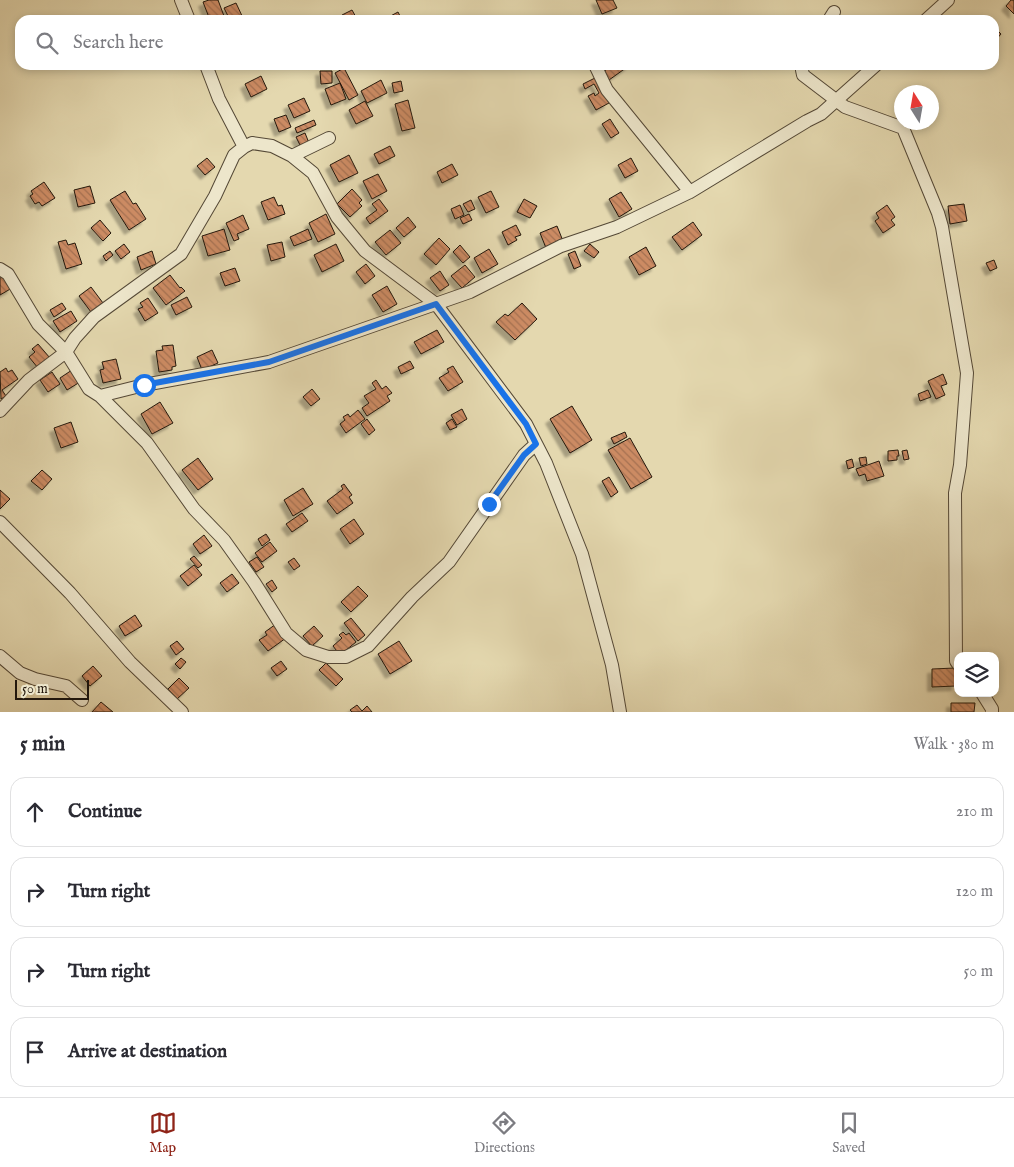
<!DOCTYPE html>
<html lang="en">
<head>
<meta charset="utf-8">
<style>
	:root { --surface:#fff; --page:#f2f2f3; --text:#2b2b33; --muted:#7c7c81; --line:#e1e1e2; --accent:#8f2418 }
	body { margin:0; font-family:"IM FELL English",serif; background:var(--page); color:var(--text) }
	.controls { position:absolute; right:15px; bottom:15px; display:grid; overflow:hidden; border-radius:10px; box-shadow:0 2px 8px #0003 }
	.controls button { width:45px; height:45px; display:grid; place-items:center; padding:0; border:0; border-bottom:1px solid var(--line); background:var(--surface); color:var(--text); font:25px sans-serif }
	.compass { position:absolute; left:894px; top:85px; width:45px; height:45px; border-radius:50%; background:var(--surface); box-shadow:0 2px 8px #0003; rotate:349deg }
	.scale { position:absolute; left:15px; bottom:12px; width:74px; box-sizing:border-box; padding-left:5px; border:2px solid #24180d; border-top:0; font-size:14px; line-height:18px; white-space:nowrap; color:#24180d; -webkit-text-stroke:4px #ede6cb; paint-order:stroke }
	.stop { position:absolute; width:15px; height:15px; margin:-11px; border:4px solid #1a73e8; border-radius:50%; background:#fff }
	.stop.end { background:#1a73e8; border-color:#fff; box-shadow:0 1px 5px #0008 }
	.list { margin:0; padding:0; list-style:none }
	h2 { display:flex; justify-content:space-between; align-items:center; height:65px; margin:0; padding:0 20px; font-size:21px }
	h2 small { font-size:16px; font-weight:400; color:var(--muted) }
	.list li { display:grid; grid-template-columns:32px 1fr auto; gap:15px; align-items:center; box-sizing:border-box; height:70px; margin:0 10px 10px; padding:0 10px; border:1px solid var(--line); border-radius:15px }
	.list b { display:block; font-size:19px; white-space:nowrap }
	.list em { font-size:16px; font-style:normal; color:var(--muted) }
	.icon { flex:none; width:28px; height:28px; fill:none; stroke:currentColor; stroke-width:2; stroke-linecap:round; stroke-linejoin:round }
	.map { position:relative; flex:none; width:1014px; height:712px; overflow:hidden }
	.search { position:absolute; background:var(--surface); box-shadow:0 2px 8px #0003; left:15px; right:15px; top:15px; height:55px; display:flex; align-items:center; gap:12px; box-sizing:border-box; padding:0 18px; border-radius:15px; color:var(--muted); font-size:19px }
	.sheet { height:385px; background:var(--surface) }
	nav { display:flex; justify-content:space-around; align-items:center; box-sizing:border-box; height:70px; border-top:1px solid var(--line); background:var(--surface); font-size:14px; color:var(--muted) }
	nav a { display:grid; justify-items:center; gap:2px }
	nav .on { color:var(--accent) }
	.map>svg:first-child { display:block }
	.building { fill:url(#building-back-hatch); stroke:#24180d; filter:url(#shadow) }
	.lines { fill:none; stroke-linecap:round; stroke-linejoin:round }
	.minor-casing { stroke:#544836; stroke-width:14 }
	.minor { stroke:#ede6cb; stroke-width:12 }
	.route { stroke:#1a73e8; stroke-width:6 }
</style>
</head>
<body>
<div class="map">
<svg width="1014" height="712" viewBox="0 0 1014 712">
	<defs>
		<pattern id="building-back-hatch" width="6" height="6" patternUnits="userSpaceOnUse" patternTransform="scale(1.25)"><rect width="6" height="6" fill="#cc8b64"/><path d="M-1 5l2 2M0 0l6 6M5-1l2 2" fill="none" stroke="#a57151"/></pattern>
		<filter id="shadow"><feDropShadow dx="-4.5" dy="4.5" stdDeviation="1" flood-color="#0004"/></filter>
	</defs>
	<rect width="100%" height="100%" fill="#e4d8af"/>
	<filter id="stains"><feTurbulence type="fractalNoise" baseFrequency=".004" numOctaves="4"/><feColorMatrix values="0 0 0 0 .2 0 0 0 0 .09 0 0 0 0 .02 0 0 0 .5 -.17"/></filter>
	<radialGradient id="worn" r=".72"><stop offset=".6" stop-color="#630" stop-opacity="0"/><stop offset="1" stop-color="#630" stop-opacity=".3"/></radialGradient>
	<path class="building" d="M209 0H218L224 16 210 20 203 2Z
		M596 0H613L617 8 602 14Z
		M1011 0H1014V14L1006 6Z
		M236 3 243 18 239 20H230L224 8Z
		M352 10 357 19 345 20 342 15Z
		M398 12 402 20H385V19Z
		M994 27 1001 34 994 42Z
		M613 65H630L609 80 603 72Z
		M344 68 358 95 349 100 335 73Z
		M320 71H332V83L321 84Z
		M261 76 267 89 251 97 245 84Z
		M595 78 609 103 596 110 588 96 594 93 595 96 599 93 594 84 585 89 583 84Z
		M381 80 387 93 367 103 361 91Z
		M401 81 403 91 394 93 392 83Z
		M340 83 346 99 331 105 325 89Z
		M304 98 310 111 294 118 288 105Z
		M408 100 415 128 402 131 395 104Z
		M365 101 373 116 356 124 349 110Z
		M286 115 291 127 279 132 274 119Z
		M610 119 619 133 611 138 602 124Z
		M314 120 316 125 297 133 295 128Z
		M305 133 309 143 301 147 296 137Z
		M390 146 395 156 379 164 374 154Z
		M349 155 358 173 339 182 330 165Z
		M207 158 215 167 205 175 197 166Z
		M631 158 638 171 625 178 618 165Z
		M452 164 458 175 442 183 437 172Z
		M378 174 387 191 372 199 363 181Z
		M44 182 55 198 42 206 39 202 35 204 30 196 33 194 31 191Z
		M90 186 95 203 78 207 74 190Z
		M352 189 362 200 359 203 362 206 350 217 337 204Z
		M125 191 133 204 136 203 146 219 129 230 110 200Z
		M491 191 499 207 486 213 478 197Z
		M621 192 632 209 619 217 609 199Z
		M274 197 278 206 282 205 285 214 268 220 261 202Z
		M379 199 388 211 370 224 366 218 377 210 372 204Z
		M524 199 537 206 530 218 517 212Z
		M471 200 475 209 468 212 463 204Z
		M964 204 967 221 950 224 948 206Z
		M460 205 464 215 455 219 451 209Z
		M887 205 895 217 891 220 895 225 883 233 875 221 879 218 876 213Z
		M326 214 335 234 318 242 309 223Z
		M469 214 472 220 463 224 460 218Z
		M243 215 249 229 237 234 239 239 234 241 226 223Z
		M408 217 416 227 404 237 396 228Z
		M100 220 111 233 103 241 91 228Z
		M693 222 702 235 682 250 672 237Z
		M516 225 521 235 515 237 517 240 508 245 502 232Z
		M557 226 563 241 546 248 540 233Z
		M224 229 230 250 208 256 202 236Z
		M308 229 312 239 294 246 290 237Z
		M390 230 401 243 386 255 375 242Z
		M439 238 450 249 436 265 424 254Z
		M66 240 68 245 75 243 82 264 66 269 58 242Z
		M282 242 285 257 271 261 267 245Z
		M124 244 130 252 121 259 115 251Z
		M336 244 344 261 322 272 314 255Z
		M590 244 599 252 594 258 584 251Z
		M460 245 470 257 463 263 453 252Z
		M646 247 656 266 639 275 629 257Z
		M489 249 498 264 482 273 474 258Z
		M110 251 113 255 106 261 103 256Z
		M152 251 156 264 141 270 137 257Z
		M575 251 581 266 574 269 568 254Z
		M994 260 997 268 990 271 986 263Z
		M366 264 375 276 365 284 356 272Z
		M465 265 475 277 462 288 451 276Z
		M235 268 240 281 225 286 220 273Z
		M440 271 449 285 440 291 430 278Z
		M4 274 12 288 0 295V276Z
		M170 275 180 288 181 287 185 291 166 305 153 288Z
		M387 286 397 304 383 312 372 295Z
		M91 287 103 303 91 312 79 296Z
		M187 297 192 307 176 315 171 305Z
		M148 298 158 313 145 321 138 309 143 307 140 303Z
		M62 303 66 309 54 317 50 310Z
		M522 303 537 319 515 340 496 322 505 314 508 316Z
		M71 311 77 321 60 332 53 321Z
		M437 330 444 342 421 354 414 342Z
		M38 344 50 358 38 368 29 357 35 352 32 349Z
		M173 345 176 366 172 367V370L159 372 156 351 163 350 162 346Z
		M212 350 218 363 202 370 197 357Z
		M116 359 121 379 103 383 100 370 104 369 102 362Z
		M410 361 414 368 401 374 398 367Z
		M453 366 463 382 448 391 439 378 449 372 447 369Z
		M6 368 8 372 12 370 18 379 2 390 6 396 1 399 0 372Z
		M72 370 80 382 67 390 60 378Z
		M52 372 60 384 48 392 40 380Z
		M943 374 947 384 941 386 945 395 936 399 928 381Z
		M376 380 382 389 386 386 392 393 387 396 390 401 367 416 362 408 369 403 364 396 376 389 372 383Z
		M312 389 320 399 311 406 303 397Z
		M928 390 931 397 920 401 918 394Z
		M160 402 173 423 152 434 141 414Z
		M572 406 592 440 570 453 550 419Z
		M462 409 467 419 457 425 451 415Z
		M358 410 365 419 346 433 340 424 345 420 343 417 348 414 350 417Z
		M367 419 375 430 369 435 361 424Z
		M452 419 457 427 450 430 446 423Z
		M71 422 78 442 61 448 54 428Z
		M625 432 627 437 614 444 611 438Z
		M630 438 652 477 631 489 608 450Z
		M898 450 899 456H897V460L888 461V451Z
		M907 450 909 459 904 460 902 451Z
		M866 457 867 464 861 466 859 458Z
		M198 458 213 479 198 490 182 470Z
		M852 459 854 467 848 469 846 461Z
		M879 461 884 476 867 481 865 474 859 476 856 469Z
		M42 470 52 479 42 490 31 481Z
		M609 477 618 492 611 497 602 481Z
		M344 484 352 495 349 497 353 503 337 514 327 501 343 489 341 486Z
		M303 488 313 504 293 516 284 500Z
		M0 490 10 499 0 509Z
		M302 513 308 521 292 532 286 524Z
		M354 519 364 534 350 544 340 529Z
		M266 534 270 540 262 546 258 539Z
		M204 535 212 546 200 554 193 544Z
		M270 542 277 551 262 562 255 553Z
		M194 556 202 565 198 568 190 559Z
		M257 557 264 567 256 572 249 562Z
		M294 558 300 566 294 570 288 562Z
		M194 565 202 575 188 586 180 576Z
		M232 574 239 583 227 592 220 583Z
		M272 580 277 588 272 592 266 584Z
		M358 586 368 596 351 612 341 602Z
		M135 615 142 626 125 636 119 626Z
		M351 618 365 635 358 641 344 623Z
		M276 624 286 638 268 651 259 640 267 635 265 632Z
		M314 626 323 636 312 646 303 636Z
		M343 632 346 635 349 633 356 642 340 655 333 646 342 638 339 635Z
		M177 641 184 649 176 655 170 646Z
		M399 641 412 661 390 674 378 654Z
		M181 658 186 662 180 669 175 664Z
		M281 661 287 669 277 676 271 668Z
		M326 663 343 679 336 686 319 670Z
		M93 666 102 676 90 686 82 676Z
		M955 668 956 686 932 687V669Z
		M179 678 189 688 177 699 168 689Z
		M101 702 113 712H92Z
		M951 703H975L974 712H951Z
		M357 705 362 711 367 706 372 712H352L350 710Z"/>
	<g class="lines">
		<g class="minor-casing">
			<path id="minor" d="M181 0 189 20
				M829 20 834 12
				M926 20 948 0
				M206 65 219 99 244 147
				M595 65 607 90 690 192
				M801 65 803 75 845 107 903 128 938 213 942 227 967 373 960 465 955 493 956 661 958 664
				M292 156 329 138
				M0 269 8 274 38 324 66 352 89 389 100 396 144 385 269 362 470 292 561 246 617 227 690 192 807 121 821 114 876 65
				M100 396 147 443 194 509 224 540 254 582 286 633 306 650 328 657H346L368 646 412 597 449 562 524 455 536 444
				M0 411 29 380 66 352 75 338 94 317 181 254 215 196 234 155 244 147 252 143 272 146 292 156 313 173 337 217 365 251 436 304 526 424 546 463 582 554 612 665 620 712
				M0 522 70 593 130 662 182 712
				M0 656 20 673 35 679 66 686 82 700
				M982 693 992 709V712"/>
		</g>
		<use href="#minor" class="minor"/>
	</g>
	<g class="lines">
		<path class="route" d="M144 385 269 362 436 304 526 424 536 444 524 455 489 504"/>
	</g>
	<rect width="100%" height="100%" filter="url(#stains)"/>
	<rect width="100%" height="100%" fill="url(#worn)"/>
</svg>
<div class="controls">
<button><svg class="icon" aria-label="layers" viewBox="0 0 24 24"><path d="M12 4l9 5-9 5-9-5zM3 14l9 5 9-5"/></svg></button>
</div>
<svg class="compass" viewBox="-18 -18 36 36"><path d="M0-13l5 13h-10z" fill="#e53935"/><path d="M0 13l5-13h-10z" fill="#7c7c81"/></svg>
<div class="scale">50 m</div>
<div class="stop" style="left:144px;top:385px"></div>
<div class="stop end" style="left:489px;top:504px"></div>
<div class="search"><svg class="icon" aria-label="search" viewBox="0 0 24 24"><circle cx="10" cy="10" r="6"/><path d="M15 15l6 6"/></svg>Search here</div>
</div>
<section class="sheet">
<h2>5 min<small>Walk · 380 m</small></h2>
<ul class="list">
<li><svg class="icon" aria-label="ahead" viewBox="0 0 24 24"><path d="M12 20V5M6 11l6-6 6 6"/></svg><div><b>Continue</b></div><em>210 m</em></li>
<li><svg class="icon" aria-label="right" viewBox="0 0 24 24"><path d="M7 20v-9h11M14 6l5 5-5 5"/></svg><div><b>Turn right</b></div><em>120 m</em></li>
<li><svg class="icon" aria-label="right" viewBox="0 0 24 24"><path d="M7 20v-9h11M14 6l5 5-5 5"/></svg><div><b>Turn right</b></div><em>50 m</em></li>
<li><svg class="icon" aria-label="arrive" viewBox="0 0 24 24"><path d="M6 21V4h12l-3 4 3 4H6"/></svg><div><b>Arrive at destination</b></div></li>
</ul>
</section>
<nav>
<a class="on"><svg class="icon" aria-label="map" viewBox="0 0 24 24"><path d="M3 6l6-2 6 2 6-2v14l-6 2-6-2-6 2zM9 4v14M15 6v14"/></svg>Map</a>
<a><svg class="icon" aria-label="directions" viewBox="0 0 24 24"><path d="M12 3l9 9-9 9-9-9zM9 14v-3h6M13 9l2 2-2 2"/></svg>Directions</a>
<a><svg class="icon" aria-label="saved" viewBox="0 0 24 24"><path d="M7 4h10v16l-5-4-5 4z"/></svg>Saved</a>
</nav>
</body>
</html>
